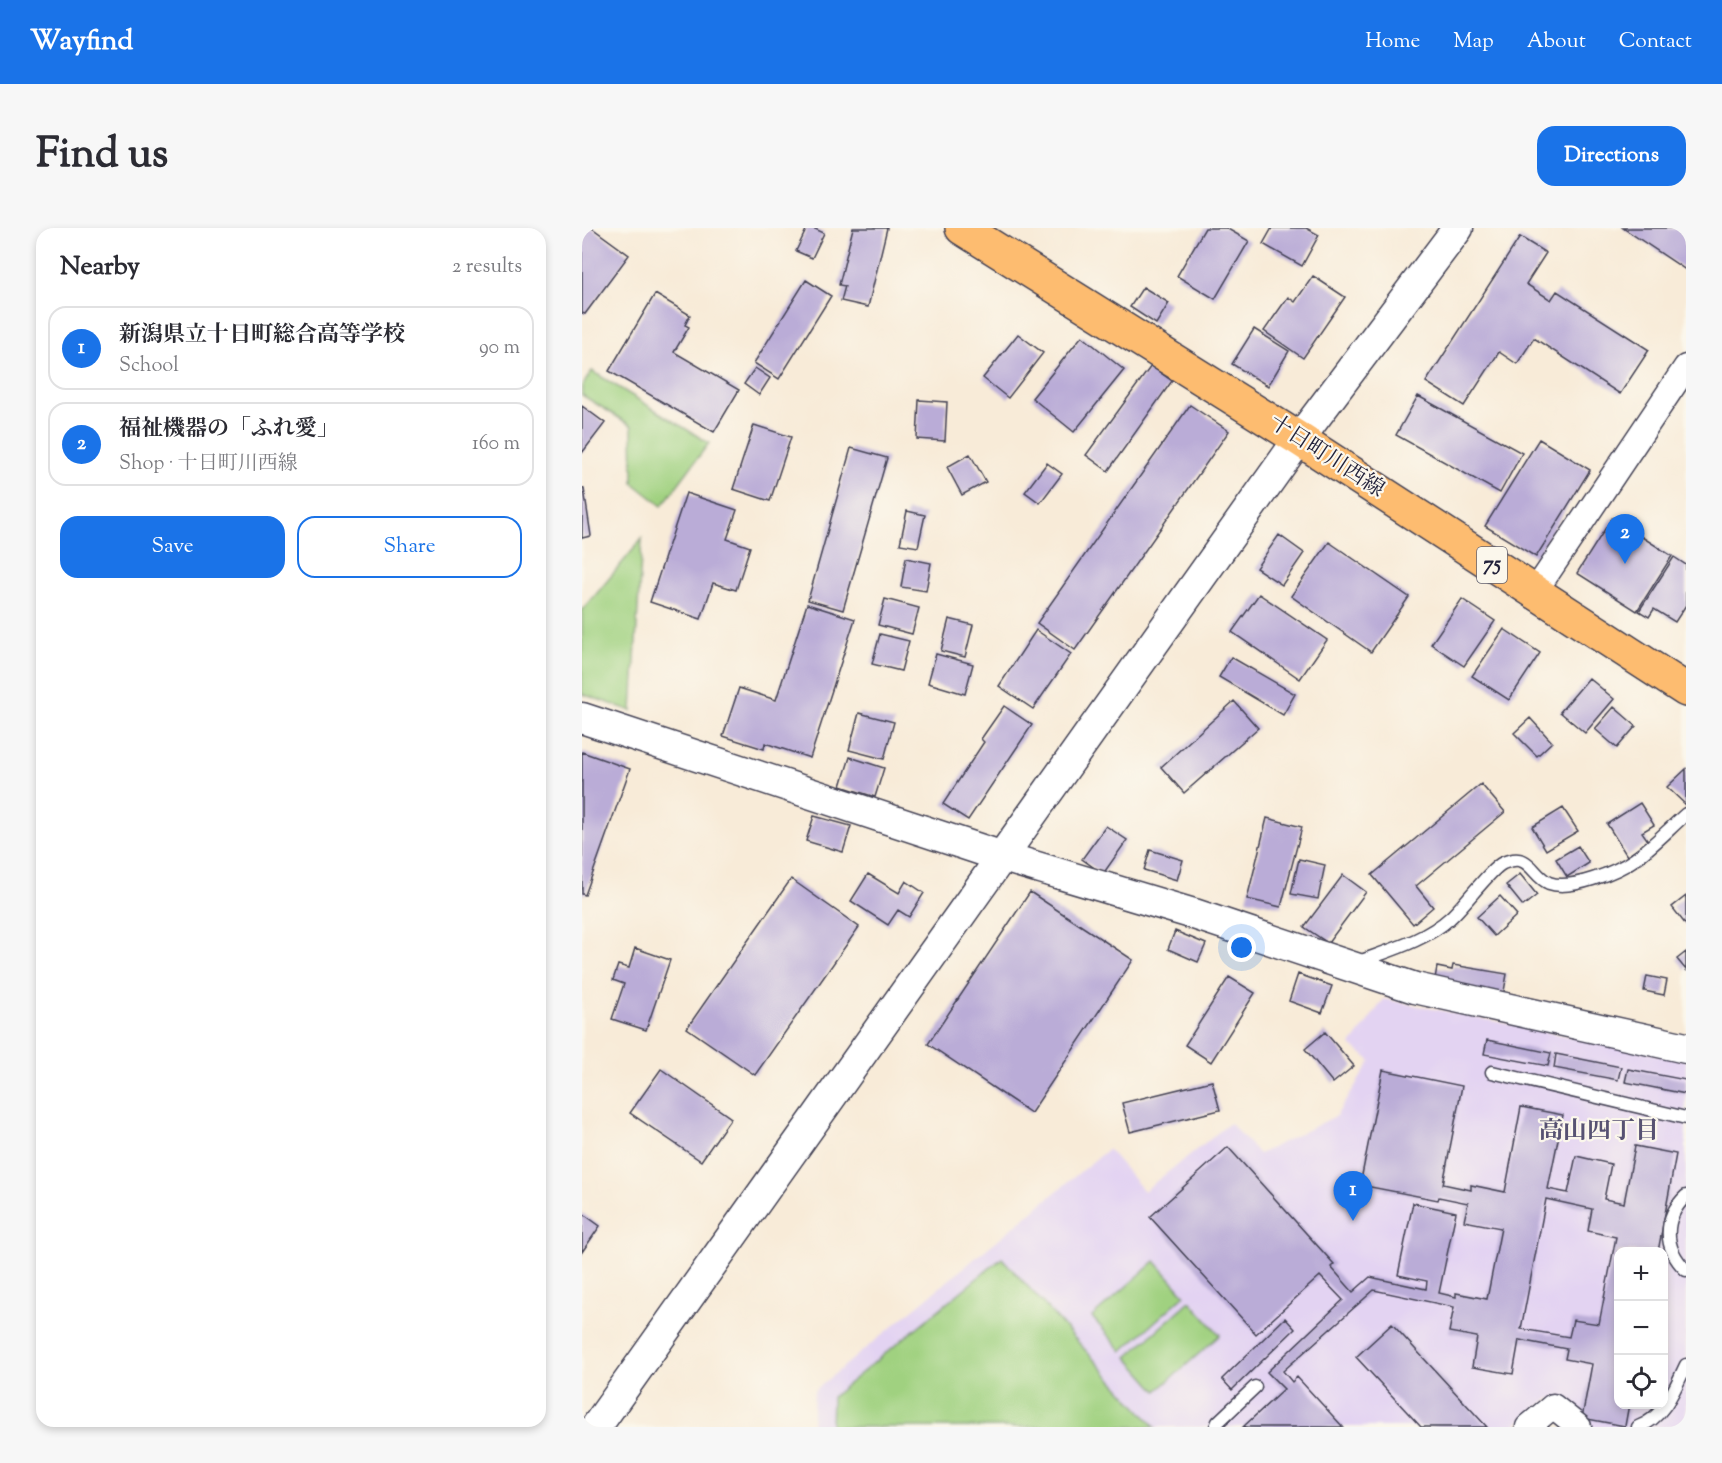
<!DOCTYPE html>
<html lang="en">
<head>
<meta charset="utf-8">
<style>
	:root { --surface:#fff; --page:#f7f7f7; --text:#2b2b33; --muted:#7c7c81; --line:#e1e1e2; --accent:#1a73e8 }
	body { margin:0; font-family:"Sorts Mill Goudy","Noto Serif JP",serif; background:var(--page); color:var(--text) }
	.controls { position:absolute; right:18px; bottom:18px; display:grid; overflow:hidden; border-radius:12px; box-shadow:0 3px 9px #0003 }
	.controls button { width:54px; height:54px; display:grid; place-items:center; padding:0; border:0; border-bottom:2px solid var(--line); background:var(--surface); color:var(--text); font:30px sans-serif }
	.you { position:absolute; left:660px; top:720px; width:21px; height:21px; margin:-15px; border:4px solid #fff; border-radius:50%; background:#1a73e8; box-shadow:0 0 0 9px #1a73e833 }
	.badge { display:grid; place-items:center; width:39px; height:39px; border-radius:50%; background:var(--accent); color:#fff; font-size:20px; font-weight:700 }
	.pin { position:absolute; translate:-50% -50px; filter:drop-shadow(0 2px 3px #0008) }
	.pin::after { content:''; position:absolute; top:32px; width:21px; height:18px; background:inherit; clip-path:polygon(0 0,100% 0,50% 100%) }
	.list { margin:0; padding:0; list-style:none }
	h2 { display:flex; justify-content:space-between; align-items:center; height:78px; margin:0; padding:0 24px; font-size:26px }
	h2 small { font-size:20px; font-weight:400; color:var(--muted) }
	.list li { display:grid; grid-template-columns:39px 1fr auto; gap:18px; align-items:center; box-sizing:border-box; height:84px; margin:0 12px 12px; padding:0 12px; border:2px solid var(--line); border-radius:18px }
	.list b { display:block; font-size:22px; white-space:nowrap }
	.list p { margin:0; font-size:20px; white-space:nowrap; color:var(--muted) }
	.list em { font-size:20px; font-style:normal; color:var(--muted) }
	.actions { display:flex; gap:12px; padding:18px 24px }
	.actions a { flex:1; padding:14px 0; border:2px solid var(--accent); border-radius:18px; text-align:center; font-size:21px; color:var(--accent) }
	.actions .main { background:var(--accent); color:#fff }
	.icon { flex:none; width:33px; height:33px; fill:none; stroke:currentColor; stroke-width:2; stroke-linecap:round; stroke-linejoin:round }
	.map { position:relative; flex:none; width:1104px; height:1199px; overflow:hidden; border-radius:18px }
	header { display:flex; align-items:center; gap:36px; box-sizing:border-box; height:84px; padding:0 30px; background:var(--accent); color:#fff }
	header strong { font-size:28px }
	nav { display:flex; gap:33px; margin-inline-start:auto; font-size:21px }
	.intro { display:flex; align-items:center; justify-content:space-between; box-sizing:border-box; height:144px; padding:0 36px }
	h1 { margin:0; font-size:42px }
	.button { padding:15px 27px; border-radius:18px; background:var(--accent); color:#fff; font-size:21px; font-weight:700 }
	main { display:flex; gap:36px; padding:0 36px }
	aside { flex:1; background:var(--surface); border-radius:18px; box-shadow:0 3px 9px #0003 }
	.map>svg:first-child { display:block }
	.built { fill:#e3d3f2; fill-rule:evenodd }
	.green { fill:#a0d180; stroke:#617a5e; stroke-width:1.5 }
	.building { fill:#baacd7; fill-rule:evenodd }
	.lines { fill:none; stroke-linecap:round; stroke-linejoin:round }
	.service-casing { stroke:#424053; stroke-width:15 }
	.minor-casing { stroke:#424053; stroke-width:27 }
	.tertiary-casing { stroke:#424053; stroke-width:33 }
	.primary-casing { stroke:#424053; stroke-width:36 }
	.service { stroke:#fff; stroke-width:12 }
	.minor { stroke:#fff; stroke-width:24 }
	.tertiary { stroke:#fff; stroke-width:30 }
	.primary { stroke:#fdbc70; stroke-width:33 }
	.labels { text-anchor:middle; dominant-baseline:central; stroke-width:4.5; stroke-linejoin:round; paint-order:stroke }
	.shield { fill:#fbf7ec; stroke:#636270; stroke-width:1.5 }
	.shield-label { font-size:21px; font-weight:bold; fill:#22223b }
	.street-label { font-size:22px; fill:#22223b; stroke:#fbf7ec }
	.neighbourhood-label { font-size:24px; font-weight:bold; fill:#575272; stroke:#fbf7ec }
</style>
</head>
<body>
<header>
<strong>Wayfind</strong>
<nav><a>Home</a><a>Map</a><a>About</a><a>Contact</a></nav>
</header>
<div class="intro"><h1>Find us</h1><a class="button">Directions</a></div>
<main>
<aside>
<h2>Nearby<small>2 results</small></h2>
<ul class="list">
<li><span class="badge">1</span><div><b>新潟県立十日町総合高等学校</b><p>School</p></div><em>90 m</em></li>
<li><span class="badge">2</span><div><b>福祉機器の「ふれ愛」</b><p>Shop · 十日町川西線</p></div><em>160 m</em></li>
</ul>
<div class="actions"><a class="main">Save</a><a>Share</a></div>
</aside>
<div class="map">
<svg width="1104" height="1199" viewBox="0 0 1104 1199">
	<rect width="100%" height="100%" fill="#fbf7ec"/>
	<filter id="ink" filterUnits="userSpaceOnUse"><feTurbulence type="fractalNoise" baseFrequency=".0167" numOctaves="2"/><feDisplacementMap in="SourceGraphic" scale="12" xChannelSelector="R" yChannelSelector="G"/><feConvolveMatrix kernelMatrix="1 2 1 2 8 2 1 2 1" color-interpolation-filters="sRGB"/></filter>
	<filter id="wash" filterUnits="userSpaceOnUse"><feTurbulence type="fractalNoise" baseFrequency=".008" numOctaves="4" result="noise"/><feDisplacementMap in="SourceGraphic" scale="24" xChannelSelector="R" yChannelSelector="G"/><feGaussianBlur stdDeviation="1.35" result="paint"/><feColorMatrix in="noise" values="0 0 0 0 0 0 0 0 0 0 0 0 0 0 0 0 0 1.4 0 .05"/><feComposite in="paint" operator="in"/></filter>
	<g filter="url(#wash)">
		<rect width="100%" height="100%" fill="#f8ebd8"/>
		<path class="built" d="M802 771 1104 832V1190L1096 1199H1005L968 1170 931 1199H230L232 1163 526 921 562 963 648 895 677 926 754 888 789 833 769 817ZM1036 1024H1082V1176H1036Z"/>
		<path class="green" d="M10 143 127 215 80 278 51 255 50 198 0 167V158Z
			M60 311 50 483 0 466V383Z
			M420 1030 573 1199H249L250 1169Z
			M573 1033 603 1067 540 1123 510 1089Z
			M608 1073 638 1107 575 1163 545 1129Z"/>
		<g id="blocks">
			<path class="building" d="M0 0H10L47 27 3 86 0 85Z
				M225 0H231L242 5 230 30 214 23Z
				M271 0H305L286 79 259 73 263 58 257 57Z
				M623 0H644L667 13 633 71 595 48Z
				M690 0H724L737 7 720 38 681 16Z
				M1041 0H1104V42Z
				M938 9 964 25 944 56 969 72 975 63 1067 122 1038 166 952 110 935 136 917 124 882 178 844 154Z
				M731 48 763 69 721 130 682 103 706 69 713 74Z
				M224 52 249 68 197 151 172 135Z
				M561 59 587 75 574 96 548 79Z
				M73 66 108 87 103 97 107 99 92 124 157 162 132 204 27 143Z
				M672 101 707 123 686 158 650 136Z
				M436 106 461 125 426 170 401 150Z
				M500 108 542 142 492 204 450 170Z
				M569 138 590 153 526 243 504 227Z
				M173 140 188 150 177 167 162 156Z
				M836 168 940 225 918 265 814 207Z
				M337 172 365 174 363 213 335 211Z
				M608 177 647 203 493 422 455 395Z
				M0 178 23 195 0 225Z
				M172 197 209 209 188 273 151 261Z
				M957 211 1008 242 954 329 903 298Z
				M269 220 305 230 261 382 226 372Z
				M388 226 404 254 380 267 365 239Z
				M465 235 480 246 458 275 443 264Z
				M0 260 2 261 9 308 0 310Z
				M104 265 155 282 145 311 168 319 154 362 131 355 119 391 68 374Z
				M325 283 343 287 336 319 318 316Z
				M1030 290 1090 328 1055 383 995 345Z
				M697 307 722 325 700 357 674 340Z
				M747 314 827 369 789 424 709 368Z
				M1092 329 1104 337V377L1093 394 1072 381 1067 389 1057 383Z
				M324 330 349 335 344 363 319 359Z
				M677 366 745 412 718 451 650 404Z
				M303 371 337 380 330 406 296 397Z
				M880 371 913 393 882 438 849 416Z
				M225 376 273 391 228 530 183 515 182 521 141 508 157 460 194 472Z
				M367 391 391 397 383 429 359 423Z
				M922 401 958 425 927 472 890 448Z
				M454 402 489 426 451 481 417 458Z
				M298 406 327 413 319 443 290 436Z
				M354 426 391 436 383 466 346 455Z
				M649 429 713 466 701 487 637 449Z
				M1007 450 1032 471 1003 505 978 484Z
				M652 473 676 500 602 565 579 539Z
				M422 478 450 497 386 592 361 576 402 514 399 511Z
				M1032 479 1054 498 1035 520 1013 501Z
				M277 485 312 494 302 531 267 522Z
				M948 490 970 514 955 528 932 505Z
				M0 524 48 541 3 667 0 666Z
				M268 529 302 540 293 569 259 558Z
				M1104 541V577L1085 559Z
				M899 556 923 584 834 658 851 679 831 696 790 647Z
				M1058 575 1072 597 1060 604 1067 614 1045 628 1025 596Z
				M981 580 996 603 964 622 950 599Z
				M232 588 269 598 261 624 224 613Z
				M685 590 720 599 699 679 665 671Z
				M524 598 545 612 521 646 500 631Z
				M996 618 1007 635 985 649 974 631Z
				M568 622 601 632 595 652 562 642Z
				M717 631 743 637 736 671 709 666Z
				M286 646 317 665 324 653 342 665 327 689 316 682 306 697 269 673Z
				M938 646 955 667 941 678 924 657Z
				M761 647 784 664 746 715 722 699Z
				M209 651 277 699 173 847 105 800Z
				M448 664 551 732 449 885 346 816Z
				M918 668 935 687 912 708 895 689Z
				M1104 668V697L1090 679Z
				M593 703 624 716 616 734 586 721Z
				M53 720 88 732 64 802 30 791 42 756 31 752 36 737 47 740Z
				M1104 724V742L1095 731Z
				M871 737 925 746 921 769 852 757 855 739 870 742Z
				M716 746 750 758 740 785 707 773Z
				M1065 748 1085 752 1082 767 1062 763Z
				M647 749 673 765 629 834 603 817Z
				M743 804 772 838 751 855 723 821Z
				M905 812 969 825 966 838 902 826Z
				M974 826 1039 839 1036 852 972 840Z
				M79 841 149 890 119 933 48 885Z
				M1046 841 1104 852V866L1043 854Z
				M801 842 880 858 861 956 889 962V957L923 964 939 879 981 887 966 961 986 965 994 928 1029 936 1022 971 1042 975 1053 918 1094 926 1076 1024H1036V1176H1047L1043 1198 1000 1190 1010 1136 983 1131 985 1121 937 1112 931 1146 890 1139 895 1109 867 1104 872 1079 792 1062 701 1143 710 1154 715 1149 761 1199H661L702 1161 685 1144 761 1072 738 1048 674 1106 568 989 646 919 752 1036 749 1039 771 1064 788 1049 844 1061 845 1053 816 1047 831 975 874 984 857 1065 874 1069V1065L905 1071 919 1000 882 993 886 975 857 969 856 972 778 957ZM964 971 1010 981 1006 1003 1034 1009 1017 1096 991 1092 987 1109 939 1101Z
				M630 853 638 882 548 904 540 875Z
				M0 985 18 998 0 1024Z
				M703 1090 713 1101 650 1162 640 1151Z
				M810 1096 905 1199H839L774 1129Z"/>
		</g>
	</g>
	<g filter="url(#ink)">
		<use href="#blocks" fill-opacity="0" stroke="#424053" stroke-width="1.5"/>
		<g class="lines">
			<g class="service-casing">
				<path id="service" d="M774 735C805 723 843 713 868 690 881 679 909 640 921 635 948 623 949 647 967 655 988 663 1035 644 1053 631 1071 618 1087 601 1104 586
					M910 844 1104 890
					M1104 968C1081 990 1081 1020 1104 1042
					M634 1199 636 1194 673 1159
					M1056 1199C1082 1190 1093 1160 1104 1137"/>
			</g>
			<g class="minor-casing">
				<path id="minor" d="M952 365 1104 139
					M946 1199 971 1178 997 1199"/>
			</g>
			<g class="tertiary-casing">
				<path id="tertiary" d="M0 490 418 628 612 686 833 760 1104 820
					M14 1199 717 211 876 0"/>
			</g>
			<g class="primary-casing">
				<path id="primary" d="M380 0 717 211 1104 462"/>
			</g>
			<use href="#service" class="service"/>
			<use href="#minor" class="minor"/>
			<use href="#tertiary" class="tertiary"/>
			<use href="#primary" class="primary"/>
		</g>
	</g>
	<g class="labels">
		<rect class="shield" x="895" y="319" width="30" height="36" rx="4.5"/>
		<g class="shield-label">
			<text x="910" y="337">75</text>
		</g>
		<g class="street-label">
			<text transform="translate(744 229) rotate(33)">十日町川西線</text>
		</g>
		<g class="neighbourhood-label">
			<text x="1017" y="904">高山四丁目</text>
		</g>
	</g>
</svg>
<div class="controls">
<button>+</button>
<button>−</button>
<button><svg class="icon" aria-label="locate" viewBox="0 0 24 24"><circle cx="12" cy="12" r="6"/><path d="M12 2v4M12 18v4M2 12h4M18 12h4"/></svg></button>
</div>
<div class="you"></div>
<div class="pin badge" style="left:771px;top:993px">1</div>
<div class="pin badge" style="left:1043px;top:336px">2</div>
</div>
</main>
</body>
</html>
